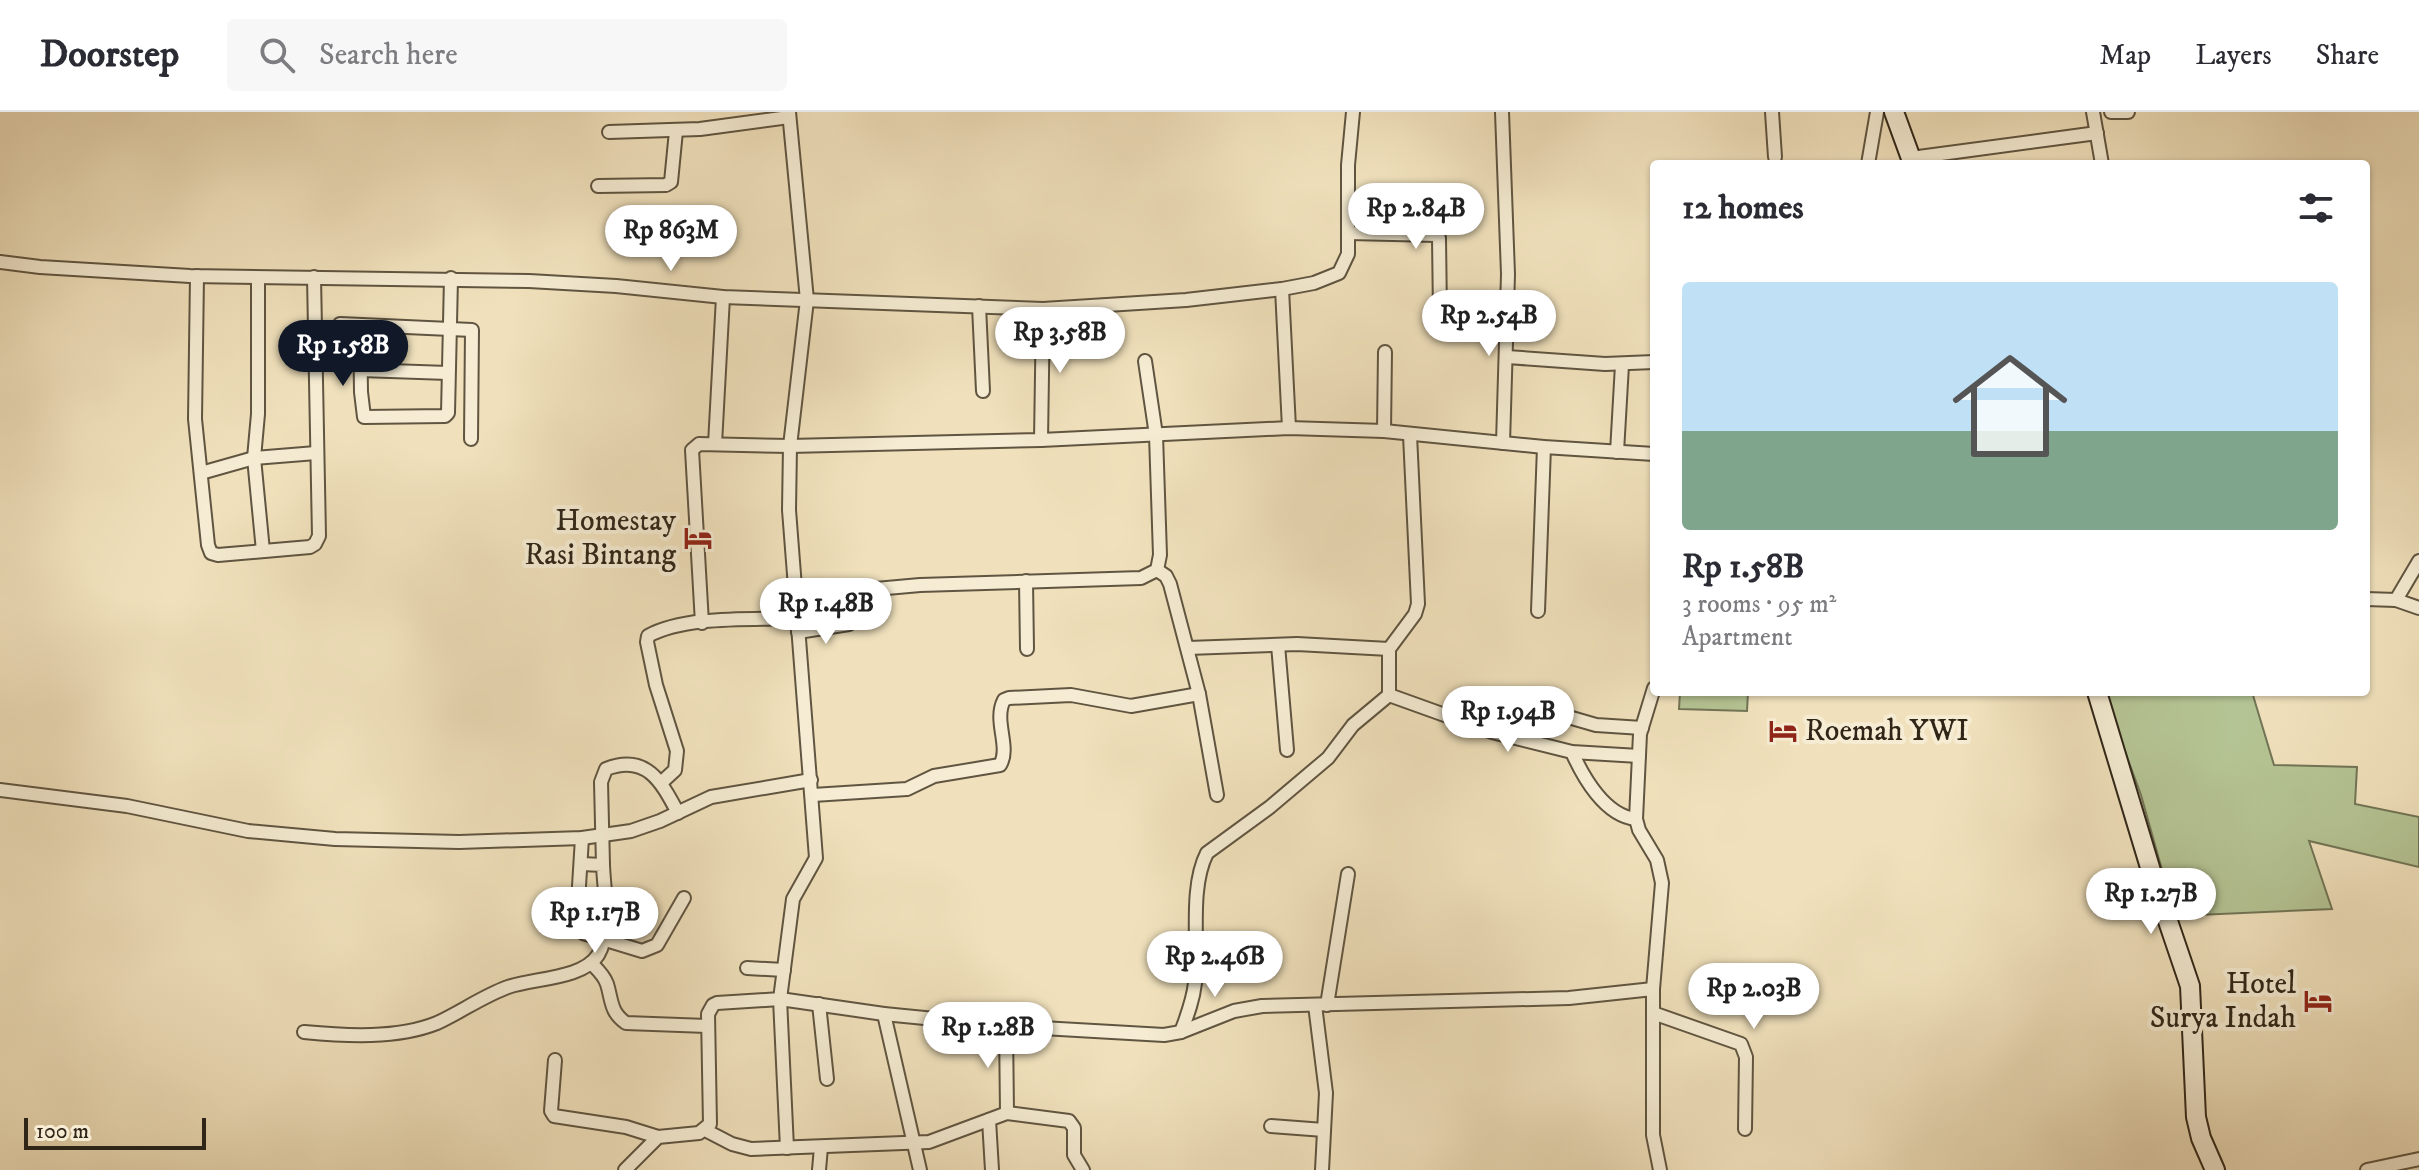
<!DOCTYPE html>
<html lang="en">
<head>
<meta charset="utf-8">
<style>
  body { margin:0; font-family:"IM FELL DW Pica",serif; background:#f7f7f7; color:#2b2b33; height:100vh; display:flex; flex-direction:column; font-size:30px; white-space:nowrap }
  * { box-sizing:border-box; margin:0 }
  p { font-size:26px; color:#7c7c81 }
  .icon { flex:none; width:44px; height:44px; fill:none; stroke:currentColor; stroke-width:2; stroke-linecap:round; stroke-linejoin:round }
  .map { position:relative; flex:1; overflow:hidden }
  .details { position:absolute; left:1650px; top:48px; width:720px; height:536px; display:flex; flex-direction:column; background:#fff; border-radius:8px; box-shadow:0 2px 6px #0004 }
  .details>* { flex:none }
  .scale { position:absolute; left:24px; bottom:20px; width:182px; box-sizing:border-box; padding-left:8px; border:4px solid #302618; border-top:0; font-size:22px; line-height:28px; white-space:nowrap; color:#302618; -webkit-text-stroke:6px #f5ecd3; paint-order:stroke }
  .price { position:absolute; translate:-50% -68px; padding:0 18px; border-radius:28px; background:#fff; color:#222; font-size:26px; line-height:52px; filter:drop-shadow(0 2px 4px #0008) }
  .price::after { content:''; position:absolute; left:50%; top:48px; width:24px; height:18px; margin-left:-12px; background:inherit; clip-path:polygon(0 0,100% 0,50% 100%) }
  .price.current { background:#111827; color:#fff }
  ul { padding:0; list-style:none }
  li { display:grid; align-content:center; gap:16px; height:424px; padding:0 32px }
  li span { display:grid; place-items:center; height:248px; border-radius:8px; color:#555 }
  li>.icon { margin-inline-start:auto }
  span .icon { width:144px; height:144px; fill:#fffc; stroke-width:1 }
  li b { font-size:34px }
  h2 { display:flex; justify-content:space-between; align-items:center; height:96px; padding:0 32px; font-size:34px }
  header { display:flex; align-items:center; gap:48px; box-sizing:border-box; height:112px; padding:0 40px; background:#fff; border-bottom:2px solid #e1e1e2 }
  header strong { font-size:38px }
  nav { display:flex; gap:44px; margin-inline-start:auto; font-size:28px }
  .search { width:560px; height:72px; background:#f7f7f7; display:flex; align-items:center; gap:20px; box-sizing:border-box; padding:0 28px; border-radius:8px; color:#7c7c81; font-size:30px }
  .map>svg:first-child { display:block }
  .green { fill:#b5c494; stroke:#727556; stroke-width:2 }
  .lines { fill:none; stroke-linecap:round; stroke-linejoin:round }
  .street-casing { stroke:#605541; stroke-width:16 }
  .secondary-casing { stroke:#302618; stroke-width:22 }
  .street { stroke:#f5ecd3; stroke-width:12 }
  .secondary { stroke:#f5ecd3; stroke-width:18 }
  .labels { text-anchor:middle; dominant-baseline:central; stroke-width:8; stroke-linejoin:round; paint-order:stroke }
  .poi-label { font-size:30px; fill:#302618; stroke:#f5ecd3; text-anchor:end }
</style>
</head>
<body>
<header>
<strong>Doorstep</strong>
<div class="search"><svg class="icon" aria-label="search" viewBox="0 0 24 24"><circle cx="10" cy="10" r="6"/><path d="M15 15l6 6"/></svg>Search here</div>
<nav><a>Map</a><a>Layers</a><a>Share</a></nav>
</header>
<div class="map">
<svg width="2419" height="1058" viewBox="0 0 2419 1058">
  <rect width="100%" height="100%" fill="#f0e1bc"/>
  <filter id="stains"><feTurbulence type="fractalNoise" baseFrequency=".0025" numOctaves="4"/><feColorMatrix values="0 0 0 0 .2 0 0 0 0 .09 0 0 0 0 .02 0 0 0 .5 -.17"/></filter>
  <radialGradient id="worn" r=".72"><stop offset=".6" stop-color="#630" stop-opacity="0"/><stop offset="1" stop-color="#630" stop-opacity=".3"/></radialGradient>
  <!-- green -->
  <g class="green">
    <polygon points="1680,580 1748,580 1747,599 1679,597"/>
    <polygon points="2103,580 2252,580 2274,653 2357,655 2355,692 2419,705 2419,755 2309,729 2332,797 2175,804 2141,683"/>
  </g>
  <g class="lines">
    <defs>
      <g id="street">
        <polyline points="1502,0 1508,162 1503,331"/>
        <polyline points="1772,0 1775,45"/>
        <polyline points="2093,0 2102,52"/>
        <polyline points="2111,0 2128,0"/>
        <polyline points="609,20 700,17 789,5"/>
        <polyline points="1911,46 2097,21"/>
        <polyline points="1868,52 1877,0"/>
        <polyline points="598,74 666,73 671,70 676,19"/>
        <polyline points="1349,121 1437,123 1439,126 1440,201"/>
        <polyline points="0,150 40,155 190,164 529,169 616,174 723,185 1043,197 1186,188 1282,177 1314,171 1339,161 1348,142 1348,53 1353,0"/>
        <polyline points="197,164 195,307 208,433 211,441 218,443 310,435 315,432 319,424 314,165"/>
        <polyline points="258,166 258,302 254,346 263,439"/>
        <polyline points="1282,177 1289,316"/>
        <polyline points="979,194 983,279"/>
        <polyline points="340,212 472,218 471,327"/>
        <polyline points="360,213 361,280 364,305 445,304 448,301 451,166"/>
        <polyline points="1507,245 1605,252 1654,250"/>
        <polyline points="361,258 448,261"/>
        <polyline points="1384,319 1385,240"/>
        <polyline points="1041,328 1043,197"/>
        <polyline points="715,332 723,185"/>
        <polyline points="1617,340 1622,253"/>
        <polyline points="201,361 254,346 316,341"/>
        <polyline points="1157,458 1166,464 1170,472 1199,582 1217,683"/>
        <polyline points="1026,469 1027,537"/>
        <polyline points="798,484 920,473 1141,466 1157,458 1160,443 1156,323 1145,249"/>
        <polyline points="2366,487 2396,488 2419,496"/>
        <polyline points="2396,488 2419,449"/>
        <polyline points="1538,499 1544,335"/>
        <polyline points="702,511 692,338 699,332 790,334 1041,328 1289,316 1384,319 1544,335 1654,342"/>
        <polyline points="798,520 849,512"/>
        <polyline points="1278,533 1287,638"/>
        <polyline points="1188,536 1297,532 1389,537"/>
        <polyline points="1654,576 1640,622 1636,707 1639,718 1657,748 1662,771 1653,877 1653,1023 1660,1058"/>
        <polyline points="1389,583 1492,620 1572,640 1639,644"/>
        <polyline points="1551,600 1596,613 1642,616"/>
        <path d="M1572 640C1583 665 1605 704 1636 707"/>
        <path d="M662 670 675 658 677 639 656 573 647 530 648 524C686 503 754 508 797 506"/>
        <polyline points="0,678 127,694 248,719 335,727 459,730 582,726 631,719 660,709 711,685 811,668"/>
        <path d="M813 683 907 677 934 664 1000 653C1011 635 993 609 1004 588L1009 586 1071 583 1131 594 1199 582"/>
        <polyline points="582,726 577,806 583,821 642,839 657,833 684,786"/>
        <path d="M603 753 601 670 606 657C647 641 662 671 678 701"/>
        <path d="M591 851C597 857 604 863 607 872 612 888 610 900 626 911L707 914"/>
        <polyline points="747,856 784,858"/>
        <polyline points="819,892 827,967"/>
        <polyline points="1315,893 1326,981 1322,1058"/>
        <polyline points="1327,893 1348,762"/>
        <polyline points="1653,901 1741,932 1746,945 1745,1017"/>
        <polyline points="884,902 920,1058"/>
        <polyline points="1006,914 1007,1001"/>
        <path d="M304 920C346 924 397 927 437 911 461 900 483 884 508 875 534 866 583 867 598 843 612 819 604 780 603 753L581 752"/>
        <path d="M1181 920C1187 904 1193 889 1195 871 1199 832 1189 776 1207 741L1270 695 1328 646 1353 613 1389 583V537L1415 502 1418 492 1410 323"/>
        <polyline points="555,948 551,999 554,1004 626,1015 658,1025"/>
        <polyline points="989,1008 992,1058"/>
        <polyline points="1271,1014 1324,1018"/>
        <polyline points="705,1018 732,1032 751,1037 929,1030 1007,1001 1069,1009 1074,1016 1074,1043 1083,1058"/>
        <polyline points="787,1036 780,887 884,902 1006,914 1164,923 1181,920 1234,899 1262,894 1569,886 1653,877"/>
        <polyline points="625,1058 658,1025 699,1021 710,1012 708,902 713,893 717,891 780,887 793,787 816,746 789,398 790,334 807,188 789,0"/>
        <polyline points="819,1058 821,1035"/>
        <polyline points="2367,1058 2419,1047"/>
      </g>
      <g id="secondary">
        <polyline points="1894,0 1913,52"/>
        <polyline points="2097,580 2152,762 2190,874 2196,1005 2201,1026 2215,1058"/>
      </g>
    </defs>
    <!-- street casing -->
    <use href="#street" class="street-casing"/>
    <!-- secondary casing -->
    <use href="#secondary" class="secondary-casing"/>
    <!-- street -->
    <use href="#street" class="street"/>
    <!-- secondary -->
    <use href="#secondary" class="secondary"/>
  </g>
  <!-- icons -->
  <defs>
    <symbol id="hotel-bare" viewBox="-9 -9 18 18"><path d="M-6-4.5h1.5V1H6V5H4.5V3h-9V5H-6ZM-4 0a1.8 1.8 0 1 1 3.6 0ZM.5 0V-2.5h3Q6-2.5 6 0Z" fill="#8f2418" stroke="#f5ecd3" stroke-width="2.5" paint-order="stroke"/></symbol>
  </defs>
  <g fill-rule="evenodd">
    <use href="#hotel-bare" x="678" y="406" width="40" height="40"/>
    <use href="#hotel-bare" x="1763" y="599" width="40" height="40"/>
    <use href="#hotel-bare" x="2298" y="869" width="40" height="40"/>
  </g>
  <g class="labels">
    <!-- poi labels -->
    <g class="poi-label">
      <text x="676" y="409">Homestay<tspan x="676" dy="34">Rasi Bintang</tspan></text>
      <text x="1805" y="619" text-anchor="start">Roemah YWI</text>
      <text x="2296" y="872">Hotel<tspan x="2296" dy="34">Surya Indah</tspan></text>
    </g>
  </g>
  <rect width="100%" height="100%" filter="url(#stains)"/>
  <rect width="100%" height="100%" fill="url(#worn)"/>
</svg>
<div class="scale">100 m</div>
<b class="price" style="left:1416px;top:139px">Rp 2.84B</b>
<b class="price" style="left:671px;top:161px">Rp 863M</b>
<b class="price" style="left:1489px;top:246px">Rp 2.54B</b>
<b class="price" style="left:1060px;top:263px">Rp 3.58B</b>
<b class="price current" style="left:343px;top:276px">Rp 1.58B</b>
<b class="price" style="left:826px;top:534px">Rp 1.48B</b>
<b class="price" style="left:1508px;top:642px">Rp 1.94B</b>
<b class="price" style="left:2151px;top:824px">Rp 1.27B</b>
<b class="price" style="left:595px;top:843px">Rp 1.17B</b>
<b class="price" style="left:1215px;top:887px">Rp 2.46B</b>
<b class="price" style="left:1754px;top:919px">Rp 2.03B</b>
<b class="price" style="left:988px;top:958px">Rp 1.28B</b>
<section class="details">
<h2>12 homes<svg class="icon" aria-label="filters" viewBox="0 0 24 24"><path d="M4 7h16M4 17h16"/><circle cx="9" cy="7" r="2"/><circle cx="15" cy="17" r="2"/></svg></h2>
<ul>
<li><span style="background:linear-gradient(#bfe0f5 60%,#7fa58c 0)"><svg class="icon" aria-label="home" viewBox="0 0 24 24"><path d="M3 11l9-7 9 7M6 9v11h12V9"/></svg></span><div><b>Rp 1.58B</b><p>3 rooms · 95 m²</p><p>Apartment</p></div></li>
</ul>
</section>
</div>
</body>
</html>
